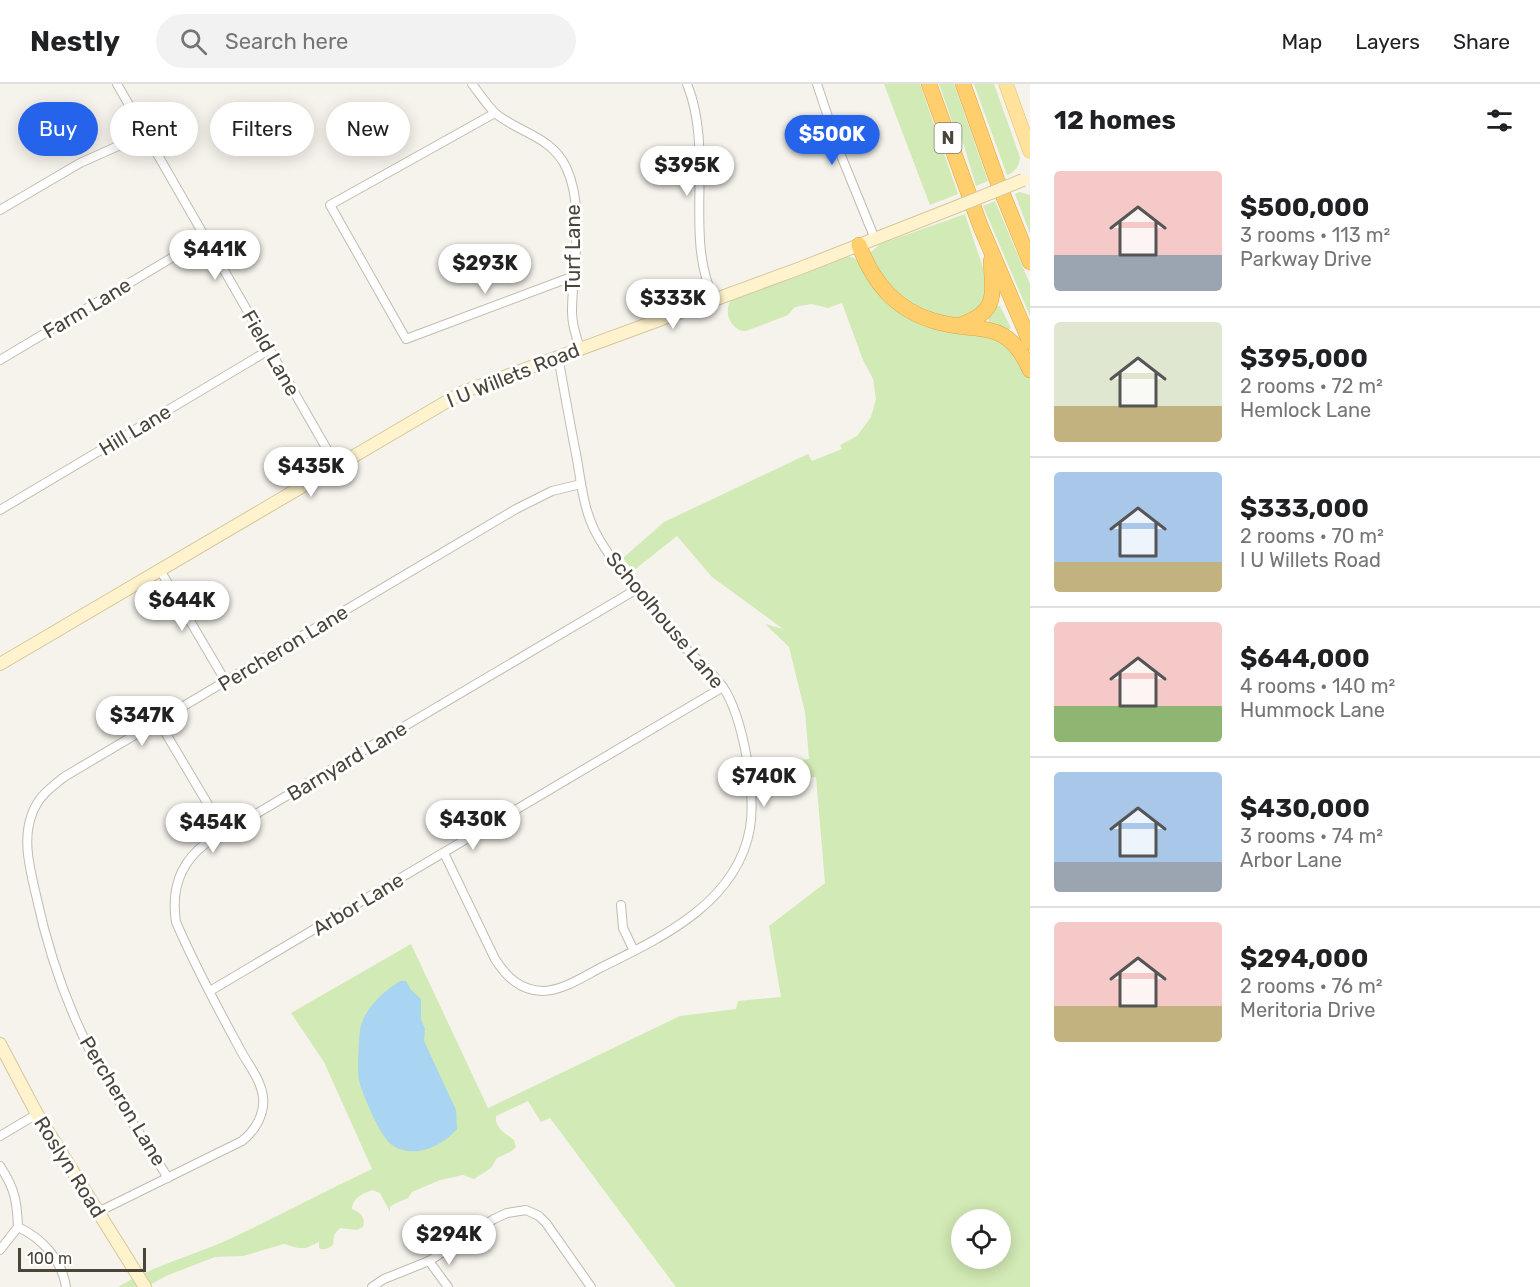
<!DOCTYPE html>
<html lang="en">
<head>
<meta charset="utf-8">
<style>
  body { margin:0; font-family:Rubik,sans-serif; background:#f2f2f2; color:#202124; height:100vh; display:flex; flex-direction:column; font-size:22px; white-space:nowrap }
  * { box-sizing:border-box; margin:0 }
  p { font-size:20px; color:#757577 }
  .icon { flex:none; width:33px; height:33px; fill:none; stroke:currentColor; stroke-width:2; stroke-linecap:round; stroke-linejoin:round }
  .map { position:relative; flex:1; overflow:hidden }
  .details { display:flex; flex-direction:column; background:#fff; width:510px }
  .details>* { flex:none }
  .top-card { position:absolute; left:18px; top:18px; width:570px; height:54px; display:flex; gap:12px }
  .tools { position:absolute; left:951px; top:1125px; display:grid; gap:12px }
  .tools a { display:grid; place-items:center; width:60px; height:60px; border-radius:50%; background:#fff; box-shadow:0 3px 15px #0003; font-size:30px }
  .scale { position:absolute; left:18px; bottom:15px; width:128px; box-sizing:border-box; padding-left:6px; border:3px solid #4b4439; border-top:0; font-size:16px; line-height:21px; white-space:nowrap; color:#4b4439; -webkit-text-stroke:4px #fff; paint-order:stroke }
  .price { position:absolute; translate:-50% -51px; padding:0 14px; border-radius:21px; background:#fff; color:#222; font-size:20px; line-height:39px; filter:drop-shadow(0 2px 3px #0008) }
  .price::after { content:''; position:absolute; left:50%; top:36px; width:18px; height:14px; margin-left:-9px; background:inherit; clip-path:polygon(0 0,100% 0,50% 100%) }
  .price.selected { background:#2563eb; color:#fff }
  ul { padding:0; list-style:none }
  li { display:flex; align-items:center; gap:18px; height:150px; padding:0 24px }
  li+li { border-top:2px solid #e0e0e0 }
  li span { display:grid; place-items:center; flex:none; width:168px; height:120px; border-radius:6px; color:#555 }
  li>.icon { margin-inline-start:auto }
  span .icon { width:72px; height:72px; fill:#fffc; stroke-width:1 }
  li b { font-size:26px }
  h2 { display:flex; justify-content:space-between; align-items:center; height:72px; padding:0 24px; font-size:26px }
  .tag { padding:0 21px; border-radius:27px; background:#fff; box-shadow:0 3px 15px #0003; font-size:21px; line-height:54px }
  .tag.selected { background:#2563eb; color:#fff }
  header { display:flex; align-items:center; gap:36px; box-sizing:border-box; height:84px; padding:0 30px; background:#fff; border-bottom:2px solid #e0e0e0 }
  header strong { font-size:28px }
  nav { display:flex; gap:33px; margin-inline-start:auto; font-size:21px }
  .search { width:420px; height:54px; background:#f2f2f2; display:flex; align-items:center; gap:15px; box-sizing:border-box; padding:0 21px; border-radius:33px; color:#757577; font-size:22px }
  main { display:flex; flex:1; min-height:0 }
  .map>svg:first-child { display:block }
  .green { fill:#d2eab5; fill-rule:evenodd }
  .water { fill:#a9d4f2 }
  .lines { fill:none; stroke-linecap:round; stroke-linejoin:round }
  .street-casing { stroke:#c2bbae; stroke-width:10 }
  .secondary-casing { stroke:#d6c79b; stroke-width:14 }
  .primary-casing { stroke:#e6c16a; stroke-width:15 }
  .highway-casing { stroke:#e0a43c; stroke-width:16 }
  .street { stroke:#fff; stroke-width:8 }
  .secondary { stroke:#fff3cd; stroke-width:12 }
  .primary { stroke:#ffe39c; stroke-width:14 }
  .highway { stroke:#ffcf6e; stroke-width:15 }
  .secondary-bridge-casing { stroke:#d6c79b; stroke-width:14; stroke-linecap:butt }
  .secondary-bridge { stroke:#fff3cd; stroke-width:12 }
  .labels { text-anchor:middle; dominant-baseline:central; stroke-width:6; stroke-linejoin:round; paint-order:stroke }
  .shield { fill:#fff; stroke:#817c74; stroke-width:1.5 }
  .shield-label { font-size:18px; font-weight:bold; fill:#4b4439 }
  .street-label { font-size:20px; fill:#4b4439; stroke:#fff }
</style>
</head>
<body>
<header>
<strong>Nestly</strong>
<div class="search"><svg class="icon" aria-label="search" viewBox="0 0 24 24"><circle cx="10" cy="10" r="6"/><path d="M15 15l6 6"/></svg>Search here</div>
<nav><a>Map</a><a>Layers</a><a>Share</a></nav>
</header>
<main>
<div class="map">
<svg width="1030" height="1203" viewBox="0 0 1030 1203">
  <rect width="100%" height="100%" fill="#f6f3ec"/>
  <!-- green -->
  <g class="green">
    <polygon points="884,0 920,0 958,110 930,121"/>
    <polygon points="939,0 954,0 988,97 976,102 958,42 954,43"/>
    <path d="M974 0H994L1020 73C1019 83 1016 87 1007 91Z"/>
    <polygon points="1020,108 1030,111 1030,150 1015,110"/>
    <polygon points="995,117 1030,200 1030,232 983,122"/>
    <polygon points="965,130 986,193 988,205 981,223 963,235 944,235 928,230 893,208 869,170 880,160"/>
    <path d="M844 173H852L859 177 881 212 992 251 1017 269 1030 294V1203H676L550 1034 541 1038 528 1017 496 1032C494 1043 506 1050 514 1056L516 1063 512 1067 497 1074 491 1084 474 1095 463 1091 440 1096 412 1108 408 1114 394 1120 390 1123V1128L380 1109 372 1106C363 1110 353 1113 352 1125 360 1128 366 1133 363 1143L357 1146 340 1144 334 1151 333 1161C328 1164 324 1167 319 1164V1158L306 1164H298L284 1160 243 1172 215 1173 166 1192 146 1203H118C156 1180 193 1172 232 1154 279 1132 325 1107 372 1085L324 978 291 929 411 860 488 1024 680 932 736 925 738 917 781 913 769 842 825 799 816 693 755 700 753 682 809 675 805 628 789 563 765 540 783 545 712 493 677 452 633 487 623 474 664 438 808 370 812 377 842 365 840 361 857 352 871 333 876 315 873 295 863 276 842 219 828 224 812 220 799 222 794 224 788 231 746 247C731 247 722 227 732 215ZM962 1136H1000V1174H962Z"/>
    <polygon points="994,222 1000,222 1011,244 1006,247 989,239 988,232"/>
  </g>
  <!-- water -->
  <path class="water" d="M400 897H406L411 906 421 915V935L425 945 424 957 456 1026 457 1045C442 1062 414 1076 392 1061 381 1054 362 1010 359 996 357 989 359 954 360 946 364 924 383 908 400 897Z"/>
  <g class="lines">
    <defs>
      <g id="street">
        <polyline points="117,0 336,381"/>
        <path d="M472 0C479 9 487 21 495 29 519 49 551 52 566 83 586 125 572 184 572 228 572 240 576 253 580 264"/>
        <path d="M687 0C715 68 683 152 714 215"/>
        <polyline points="817,0 840,69 875,155"/>
        <polyline points="495,29 330,121 406,255 574,192"/>
        <polyline points="0,126 80,79 145,50"/>
        <polyline points="0,276 205,154"/>
        <polyline points="0,426 269,266"/>
        <polyline points="160,486 226,598"/>
        <polyline points="159,638 225,749"/>
        <path d="M444 769 495 875C506 892 519 906 542 907 562 907 583 893 600 884 661 854 737 819 750 744 756 708 743 633 723 603 712 587 695 574 682 561 669 548 659 532 647 518 629 496 609 474 596 449 584 427 581 399 577 375 570 340 564 306 558 272"/>
        <polyline points="621,821 623,844 634,867"/>
        <polyline points="210,907 723,603"/>
        <polyline points="0,1052 37,1030"/>
        <path d="M0 1082C15 1105 17 1117 18 1143L0 1166"/>
        <path d="M168 1094C146 1058 121 1023 100 986 70 931 49 872 36 811 30 785 22 756 32 730 38 713 50 704 64 693L516 425 552 407 581 400"/>
        <path d="M98 1128 242 1057C255 1047 265 1030 263 1013 261 996 249 982 241 967 218 925 195 882 176 838 171 806 179 780 205 760L637 505"/>
        <path d="M18 1143C42 1154 62 1176 66 1203"/>
        <polyline points="429,1177 448,1203"/>
        <polyline points="372,1203 384,1195 429,1177 494,1135 507,1129 526,1126 539,1132 546,1139 591,1203"/>
      </g>
      <g id="secondary">
        <polyline points="0,580 463,308 798,185 956,123"/>
        <polyline points="0,960 37,1030 145,1203"/>
      </g>
      <polyline id="primary" points="1006,0 1030,67"/>
      <g id="highway">
        <polyline points="929,0 980,141 1030,258"/>
        <polyline points="963,0 997,96 1030,178"/>
        <path d="M859 161C873 198 894 225 934 237 980 251 1006 232 1030 286"/>
        <path d="M960 241C998 228 993 212 991 177"/>
      </g>
    </defs>
    <!-- street casing -->
    <use href="#street" class="street-casing"/>
    <!-- secondary casing -->
    <use href="#secondary" class="secondary-casing"/>
    <!-- primary casing -->
    <use href="#primary" class="primary-casing"/>
    <!-- highway casing -->
    <use href="#highway" class="highway-casing"/>
    <!-- street -->
    <use href="#street" class="street"/>
    <!-- secondary -->
    <use href="#secondary" class="secondary"/>
    <!-- primary -->
    <use href="#primary" class="primary"/>
    <!-- highway -->
    <use href="#highway" class="highway"/>
    <defs>
      <polyline id="secondary-bridge" points="956,123 1023,96"/>
    </defs>
    <!-- secondary-bridge casing -->
    <use href="#secondary-bridge" class="secondary-bridge-casing"/>
    <!-- secondary-bridge -->
    <use href="#secondary-bridge" class="secondary-bridge"/>
  </g>
  <g class="labels">
    <!-- shield labels -->
    <rect class="shield" x="934.5" y="39" width="27" height="30" rx="4.5"/>
    <g class="shield-label">
      <text x="948" y="54">N</text>
    </g>
    <!-- street labels -->
    <g class="street-label">
      <text transform="translate(573 164) rotate(-90)">Turf Lane</text>
      <text transform="translate(87 224) rotate(-31)">Farm Lane</text>
      <text transform="translate(271 269) rotate(60)">Field Lane</text>
      <text transform="translate(513 291) rotate(-22)">I U Willets Road</text>
      <text transform="translate(135 346) rotate(-31)">Hill Lane</text>
      <text transform="translate(665 536) rotate(50)">Schoolhouse Lane</text>
      <text transform="translate(283 564) rotate(-31)">Percheron Lane</text>
      <text transform="translate(347 677) rotate(-31)">Barnyard Lane</text>
      <text transform="translate(358 820) rotate(-31)">Arbor Lane</text>
      <text transform="translate(123 1017) rotate(59)">Percheron Lane</text>
      <text transform="translate(70 1083) rotate(58)">Roslyn Road</text>
    </g>
  </g>
</svg>
<div class="tools">
<a><svg class="icon" aria-label="locate" viewBox="0 0 24 24"><circle cx="12" cy="12" r="6"/><path d="M12 2v4M12 18v4M2 12h4M18 12h4"/></svg></a>
</div>
<div class="scale">100 m</div>
<b class="price selected" style="left:832px;top:82px">$500K</b>
<b class="price" style="left:687px;top:113px">$395K</b>
<b class="price" style="left:215px;top:197px">$441K</b>
<b class="price" style="left:485px;top:211px">$293K</b>
<b class="price" style="left:673px;top:246px">$333K</b>
<b class="price" style="left:311px;top:414px">$435K</b>
<b class="price" style="left:182px;top:548px">$644K</b>
<b class="price" style="left:142px;top:663px">$347K</b>
<b class="price" style="left:764px;top:724px">$740K</b>
<b class="price" style="left:473px;top:767px">$430K</b>
<b class="price" style="left:213px;top:770px">$454K</b>
<b class="price" style="left:449px;top:1182px">$294K</b>
<div class="top-card">
<a class="tag selected">Buy</a>
<a class="tag">Rent</a>
<a class="tag">Filters</a>
<a class="tag">New</a>
</div>
</div>
<section class="details">
<h2>12 homes<svg class="icon" aria-label="filters" viewBox="0 0 24 24"><path d="M4 7h16M4 17h16"/><circle cx="9" cy="7" r="2"/><circle cx="15" cy="17" r="2"/></svg></h2>
<ul>
<li><span style="background:linear-gradient(#f6c9c9 70%,#9aa5b1 0)"><svg class="icon" aria-label="home" viewBox="0 0 24 24"><path d="M3 11l9-7 9 7M6 9v11h12V9"/></svg></span><div><b>$500,000</b><p>3 rooms · 113 m²</p><p>Parkway Drive</p></div></li>
<li><span style="background:linear-gradient(#dfe7d0 70%,#c2b280 0)"><svg class="icon" aria-label="home" viewBox="0 0 24 24"><path d="M3 11l9-7 9 7M6 9v11h12V9"/></svg></span><div><b>$395,000</b><p>2 rooms · 72 m²</p><p>Hemlock Lane</p></div></li>
<li><span style="background:linear-gradient(#a9c7e8 75%,#c2b280 0)"><svg class="icon" aria-label="home" viewBox="0 0 24 24"><path d="M3 11l9-7 9 7M6 9v11h12V9"/></svg></span><div><b>$333,000</b><p>2 rooms · 70 m²</p><p>I U Willets Road</p></div></li>
<li><span style="background:linear-gradient(#f6c9c9 70%,#8fb573 0)"><svg class="icon" aria-label="home" viewBox="0 0 24 24"><path d="M3 11l9-7 9 7M6 9v11h12V9"/></svg></span><div><b>$644,000</b><p>4 rooms · 140 m²</p><p>Hummock Lane</p></div></li>
<li><span style="background:linear-gradient(#a9c7e8 75%,#9aa5b1 0)"><svg class="icon" aria-label="home" viewBox="0 0 24 24"><path d="M3 11l9-7 9 7M6 9v11h12V9"/></svg></span><div><b>$430,000</b><p>3 rooms · 74 m²</p><p>Arbor Lane</p></div></li>
<li><span style="background:linear-gradient(#f6c9c9 70%,#c2b280 0)"><svg class="icon" aria-label="home" viewBox="0 0 24 24"><path d="M3 11l9-7 9 7M6 9v11h12V9"/></svg></span><div><b>$294,000</b><p>2 rooms · 76 m²</p><p>Meritoria Drive</p></div></li>
</ul>
</section>
</main>
</body>
</html>
